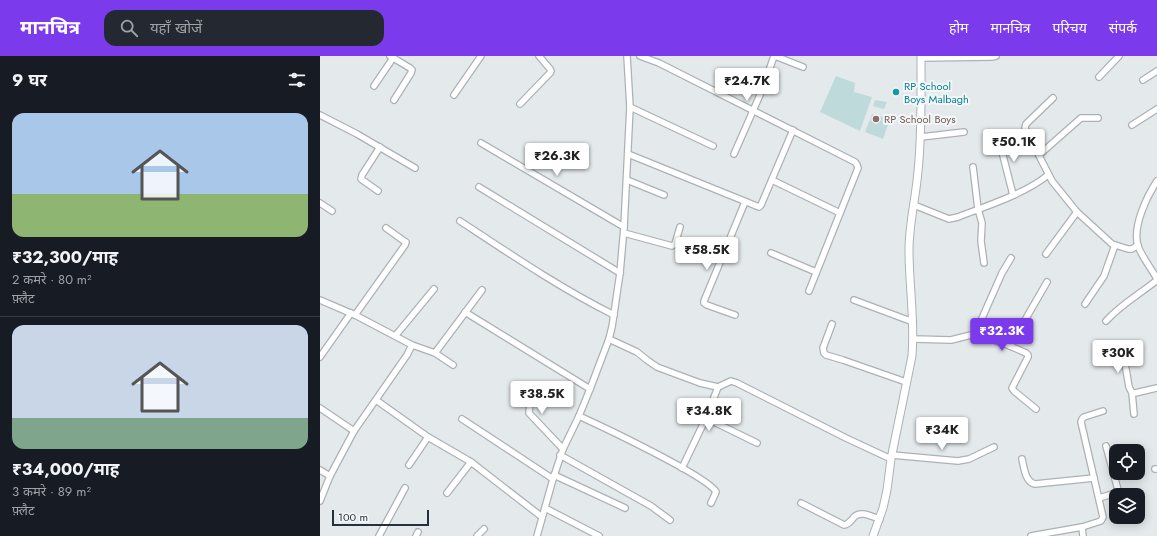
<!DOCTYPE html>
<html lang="hi">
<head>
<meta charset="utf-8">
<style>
  body { margin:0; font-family:Jost,"Noto Sans Devanagari",sans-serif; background:#242831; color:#f1f3f6; height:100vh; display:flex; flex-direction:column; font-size:15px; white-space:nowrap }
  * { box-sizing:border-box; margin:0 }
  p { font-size:13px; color:#9ea1a6 }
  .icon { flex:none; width:22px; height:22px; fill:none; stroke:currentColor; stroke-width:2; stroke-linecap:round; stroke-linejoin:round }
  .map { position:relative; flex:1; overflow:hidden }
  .details { display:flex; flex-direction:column; background:#171b24; width:320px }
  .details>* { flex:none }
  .fabs { position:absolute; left:789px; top:388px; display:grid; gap:8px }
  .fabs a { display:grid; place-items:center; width:36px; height:36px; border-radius:8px; background:#171b24; box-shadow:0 2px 10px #0003; font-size:20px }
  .scale { position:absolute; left:12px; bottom:10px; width:97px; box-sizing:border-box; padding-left:4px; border:2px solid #25303c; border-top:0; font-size:11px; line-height:14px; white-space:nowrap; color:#25303c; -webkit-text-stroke:3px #f4f7f9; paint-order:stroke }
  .price { position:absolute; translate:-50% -34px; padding:0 9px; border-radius:4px; background:#fff; color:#222; font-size:13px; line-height:26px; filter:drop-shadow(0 1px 2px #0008) }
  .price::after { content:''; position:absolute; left:50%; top:24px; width:12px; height:9px; margin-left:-6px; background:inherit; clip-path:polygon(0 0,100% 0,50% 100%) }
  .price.selected { background:#7c3aed; color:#fff }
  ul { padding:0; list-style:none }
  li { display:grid; align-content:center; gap:8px; height:212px; padding:0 12px }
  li+li { border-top:1px solid #363941 }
  li span { display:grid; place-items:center; height:124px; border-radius:12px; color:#555 }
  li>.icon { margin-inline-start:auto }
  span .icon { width:72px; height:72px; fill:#fffc; stroke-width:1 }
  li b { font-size:17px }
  h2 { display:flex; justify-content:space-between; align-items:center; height:48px; padding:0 12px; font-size:17px }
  header { display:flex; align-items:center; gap:24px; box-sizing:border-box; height:56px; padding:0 20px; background:#7c3aed; color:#fff }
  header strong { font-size:19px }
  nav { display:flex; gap:22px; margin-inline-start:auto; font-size:14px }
  .search { width:280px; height:36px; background:#242831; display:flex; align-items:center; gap:10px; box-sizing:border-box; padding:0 14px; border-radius:12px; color:#9ea1a6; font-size:15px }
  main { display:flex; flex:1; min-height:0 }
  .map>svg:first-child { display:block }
  .green { fill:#bfdadb }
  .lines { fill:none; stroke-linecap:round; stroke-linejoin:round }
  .minor-casing { stroke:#abb2b7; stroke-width:8 }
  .tertiary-casing { stroke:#abb2b7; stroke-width:9 }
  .minor { stroke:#fff; stroke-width:5.5 }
  .tertiary { stroke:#fff; stroke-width:7 }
  .culture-dot { fill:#0f9aa8; stroke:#f4f7f9; stroke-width:1.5 }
  .education-dot { fill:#8d6e63; stroke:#f4f7f9; stroke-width:1.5 }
  .labels { text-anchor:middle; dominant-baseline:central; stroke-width:4; stroke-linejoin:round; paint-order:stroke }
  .culture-label { font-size:11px; fill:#0d838f; stroke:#f4f7f9; text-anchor:start }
  .education-label { font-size:11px; fill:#785e54; stroke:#f4f7f9; text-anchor:start }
</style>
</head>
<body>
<header>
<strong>मानचित्र</strong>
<div class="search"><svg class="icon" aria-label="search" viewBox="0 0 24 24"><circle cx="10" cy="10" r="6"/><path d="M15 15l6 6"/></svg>यहाँ खोजें</div>
<nav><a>होम</a><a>मानचित्र</a><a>परिचय</a><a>संपर्क</a></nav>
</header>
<main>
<section class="details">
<h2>9 घर<svg class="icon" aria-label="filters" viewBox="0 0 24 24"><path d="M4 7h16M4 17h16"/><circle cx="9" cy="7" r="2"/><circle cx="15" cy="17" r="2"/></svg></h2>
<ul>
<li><span style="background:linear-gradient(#a9c7e8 65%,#8fb573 0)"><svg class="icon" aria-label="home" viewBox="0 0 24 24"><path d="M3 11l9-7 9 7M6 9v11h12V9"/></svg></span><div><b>₹32,300/माह</b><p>2 कमरे · 80 m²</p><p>फ़्लैट</p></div></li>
<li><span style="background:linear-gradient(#c9d6e8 75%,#7fa58c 0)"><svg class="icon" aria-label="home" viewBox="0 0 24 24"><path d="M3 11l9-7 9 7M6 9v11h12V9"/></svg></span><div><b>₹34,000/माह</b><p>3 कमरे · 89 m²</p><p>फ़्लैट</p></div></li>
</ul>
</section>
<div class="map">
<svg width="837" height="480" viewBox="0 0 837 480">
  <rect width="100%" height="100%" fill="#e4e9ec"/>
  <!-- green -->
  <g class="green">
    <polygon points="516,20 535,27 534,36 552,41 540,75 500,56"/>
    <polygon points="555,44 567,46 564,53 553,50"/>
    <polygon points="552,58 570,63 563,83 545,76"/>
  </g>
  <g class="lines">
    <defs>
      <g id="minor">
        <polyline points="70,0 90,12 92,14 91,17 74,44"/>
        <polyline points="320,0 339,7 535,106 537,109 538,112 489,235"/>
        <polyline points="455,0 483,11"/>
        <polyline points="601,2 672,1 676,0"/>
        <polyline points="779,21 799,0"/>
        <polyline points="823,24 837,15"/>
        <polyline points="54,30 73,2"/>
        <polyline points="134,39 161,0"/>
        <polyline points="733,42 706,68 705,72 732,125 757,156 792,188 808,193 812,193 818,189"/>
        <polyline points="200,48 230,17 231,15 230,13 219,0"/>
        <polyline points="310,51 393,90"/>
        <polyline points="0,59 37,78 95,112"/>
        <polyline points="812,69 837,53"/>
        <polyline points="678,80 693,139"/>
        <polyline points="601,81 644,76"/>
        <polyline points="161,87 304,171"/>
        <polyline points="308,98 439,151 441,149 473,74"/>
        <polyline points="414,98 443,32 454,0"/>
        <polyline points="719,99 761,62 778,62"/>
        <polyline points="653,111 658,153 662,167 661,185 664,207"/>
        <polyline points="307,124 344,139"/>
        <polyline points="452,124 520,157"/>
        <path d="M837 125C827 140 812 171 818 190 822 201 831 212 837 223"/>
        <polyline points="159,131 300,217"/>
        <polyline points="58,135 41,123 42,119 60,91"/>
        <polyline points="0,147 12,155"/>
        <path d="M594 149 629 163 638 161C666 150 705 138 728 119"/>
        <path d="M140 165C190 198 240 232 294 259"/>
        <polyline points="304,177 352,190 355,188 360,171"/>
        <polyline points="451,197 496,216"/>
        <polyline points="726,198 757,156"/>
        <polyline points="0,244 35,259 92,289 115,297 162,234"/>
        <polyline points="534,244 593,266"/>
        <polyline points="765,248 784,220 795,189"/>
        <polyline points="145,256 270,333"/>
        <polyline points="35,259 85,189 86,186 84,185 66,172"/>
        <polyline points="415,259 387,249 384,247 384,245 425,146"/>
        <path d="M786 265C801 248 820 238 837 224"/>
        <polyline points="512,268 503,292 504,297 506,299 523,304 586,326"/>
        <polyline points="655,278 682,217 691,202"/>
        <polyline points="76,279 114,233"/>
        <polyline points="289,283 317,296 327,304 337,311 380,327 398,331 411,325 417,327 526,382 571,403"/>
        <polyline points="594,283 631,284 655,278 663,280 690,290 706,297 708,299 708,301 692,332 694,335 716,353"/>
        <polyline points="690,290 727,226"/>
        <polyline points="802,291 807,319 809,331 812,337 814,358"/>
        <polyline points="115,297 133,309"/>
        <polyline points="0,301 31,257"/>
        <polyline points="812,337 815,337 837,332"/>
        <polyline points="196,339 210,347 209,357 243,393"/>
        <polyline points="56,344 108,381 151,406 222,461"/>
        <polyline points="0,352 34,375"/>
        <path d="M259 360C281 370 389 421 396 436L391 447"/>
        <polyline points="386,362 437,387"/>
        <polyline points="142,363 233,423"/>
        <polyline points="240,399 331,450 350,464"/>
        <polyline points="572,399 638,405 649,403 674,391"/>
        <path d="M702 403C704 411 705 426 715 428L774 422"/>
        <polyline points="89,409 108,381"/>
        <polyline points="362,412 386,362 398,331"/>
        <polyline points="835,413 837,413"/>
        <polyline points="0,414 10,420"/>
        <polyline points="234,419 305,452"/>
        <polyline points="127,437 151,406"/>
        <polyline points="779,442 796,437 798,434 786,390"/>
        <polyline points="0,445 10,420 34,375 87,299 92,289"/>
        <path d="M481 447 524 469C529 468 531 465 534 461 541 454 552 461 560 463"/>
        <polyline points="225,452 279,480"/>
        <polyline points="762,471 763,480"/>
        <polyline points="59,480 85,432"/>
        <polyline points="96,480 98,476"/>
        <polyline points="157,480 164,473"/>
        <polyline points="217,480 233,423 243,393 259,360 270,333 289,283 292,271 300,217 304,171 310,51 307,0"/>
        <polyline points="711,480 762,471 781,465 783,461 761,366 762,363 764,361 783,355"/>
      </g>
      <path id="tertiary" d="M553 480 563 452 567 434 571 403 592 300C595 265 589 229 589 194 589 167 596 141 598 115 602 77 601 39 601 0"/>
    </defs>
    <!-- minor casing -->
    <use href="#minor" class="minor-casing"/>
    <!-- tertiary casing -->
    <use href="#tertiary" class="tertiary-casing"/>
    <!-- minor -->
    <use href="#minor" class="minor"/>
    <!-- tertiary -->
    <use href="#tertiary" class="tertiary"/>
  </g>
  <!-- markers -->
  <circle class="culture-dot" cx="576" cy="36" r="4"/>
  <circle class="education-dot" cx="556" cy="63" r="4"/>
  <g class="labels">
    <!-- culture labels -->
    <g class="culture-label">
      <text x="584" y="30">RP School<tspan x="584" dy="13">Boys Malbagh</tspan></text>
    </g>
    <!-- education labels -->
    <g class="education-label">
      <text x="564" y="63">RP School Boys</text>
    </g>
  </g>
</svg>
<div class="fabs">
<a><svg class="icon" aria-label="locate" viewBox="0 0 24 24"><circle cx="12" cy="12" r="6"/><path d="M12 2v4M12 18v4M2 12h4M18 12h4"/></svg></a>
<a><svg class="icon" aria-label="layers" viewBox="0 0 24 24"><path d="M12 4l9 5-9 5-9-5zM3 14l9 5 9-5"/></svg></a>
</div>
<div class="scale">100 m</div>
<b class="price" style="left:427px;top:46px">₹24.7K</b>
<b class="price" style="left:694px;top:107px">₹50.1K</b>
<b class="price" style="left:237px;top:121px">₹26.3K</b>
<b class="price" style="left:387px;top:215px">₹58.5K</b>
<b class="price selected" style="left:682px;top:296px">₹32.3K</b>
<b class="price" style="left:798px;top:318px">₹30K</b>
<b class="price" style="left:222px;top:359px">₹38.5K</b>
<b class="price" style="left:389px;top:376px">₹34.8K</b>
<b class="price" style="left:622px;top:395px">₹34K</b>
</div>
</main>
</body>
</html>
